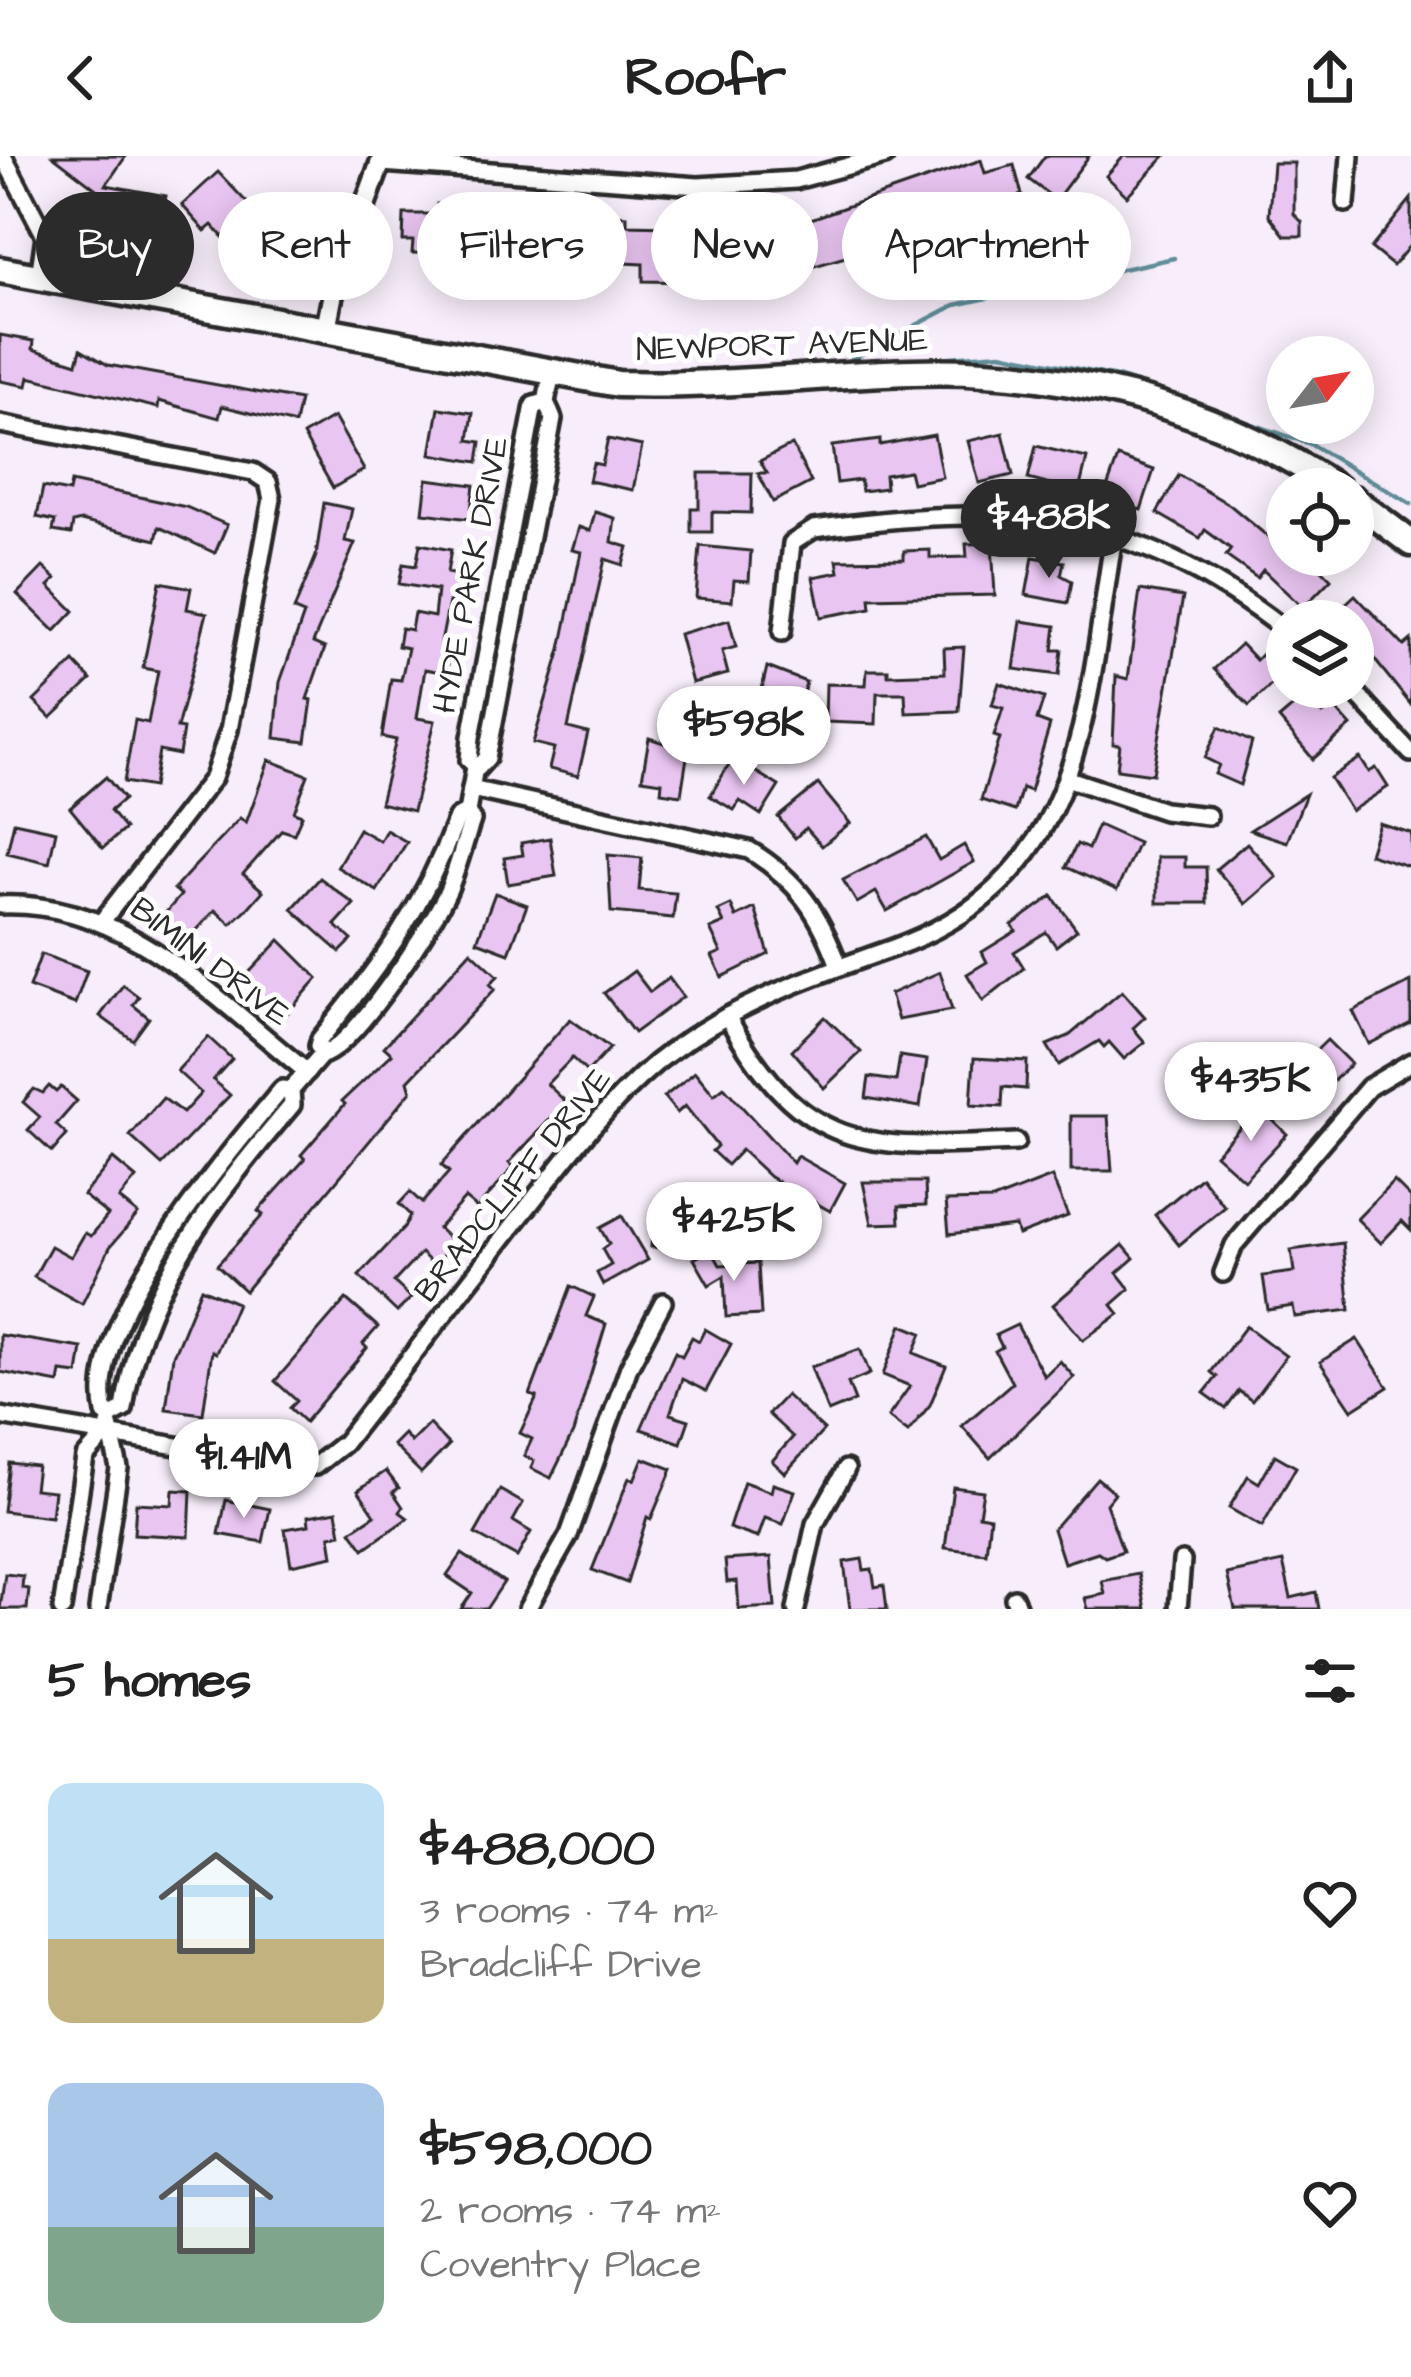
<!DOCTYPE html>
<html lang="en">
<head>
<meta charset="utf-8">
<style>
  body { margin:0; font-family:"Architects Daughter",sans-serif; background:#f2f2f2; color:#222; height:100vh; display:flex; flex-direction:column; font-size:45px; white-space:nowrap }
  * { box-sizing:border-box; margin:0 }
  p { font-size:39px; color:#767676 }
  .icon { flex:none; width:66px; height:66px; fill:none; stroke:currentColor; stroke-width:2; stroke-linecap:round; stroke-linejoin:round }
  .map { position:relative; height:1453px; overflow:hidden }
  .panel { display:flex; flex-direction:column; background:#fff; flex:1 }
  .panel>* { flex:none }
  .top-card { position:absolute; left:36px; top:36px; width:1341px; height:108px; display:flex; gap:24px }
  .needle { width:78px; rotate:59deg }
  .fabs { position:absolute; left:1266px; top:180px; display:grid; gap:24px }
  .fabs a { display:grid; place-items:center; width:108px; height:108px; border-radius:50%; background:#fff; box-shadow:0 6px 30px #0003; font-size:60px }
  .price { position:absolute; translate:-50% -102px; padding:0 27px; border-radius:42px; background:#fff; color:#222; font-size:39px; line-height:78px; filter:drop-shadow(0 3px 6px #0008) }
  .price::after { content:''; position:absolute; left:50%; top:72px; width:36px; height:27px; margin-left:-18px; background:inherit; clip-path:polygon(0 0,100% 0,50% 100%) }
  .price.current { background:#2b2b2b; color:#fff }
  ul { padding:0; list-style:none }
  li { display:flex; align-items:center; gap:36px; height:300px; padding:0 48px }
  li span { display:grid; place-items:center; flex:none; width:336px; height:240px; border-radius:24px; color:#555 }
  li>.icon { margin-inline-start:auto }
  span .icon { width:144px; height:144px; fill:#fffc; stroke-width:1 }
  li b { font-size:51px }
  h2 { display:flex; justify-content:space-between; align-items:center; height:144px; padding:0 48px; font-size:51px }
  .pill { padding:0 42px; border-radius:54px; background:#fff; box-shadow:0 6px 30px #0003; font-size:42px; line-height:108px }
  .pill.current { background:#2b2b2b; color:#fff }
  header { display:flex; justify-content:space-between; align-items:center; height:156px; padding:0 48px; background:#fff; font-size:54px; font-weight:800 }
  .map>svg:first-child { display:block }
  .lines { fill:none; stroke-linecap:round; stroke-linejoin:round }
  .stream { stroke:#608e99; stroke-width:4.5 }
  .building { fill:#e9c5f1; stroke:#2b2b2b; stroke-width:3 }
  .minor-casing { stroke:#2b2b2b; stroke-width:24 }
  .tertiary-casing { stroke:#2b2b2b; stroke-width:27 }
  .primary-casing { stroke:#2b2b2b; stroke-width:33 }
  .minor { stroke:#fff; stroke-width:15 }
  .tertiary { stroke:#fff; stroke-width:18 }
  .primary { stroke:#fff; stroke-width:24 }
  .labels { text-anchor:middle; dominant-baseline:central; stroke-width:10; stroke-linejoin:round; paint-order:stroke }
  .street-label { font-size:33px; fill:#2b2b2b; stroke:#fff }
</style>
</head>
<body>
<header><svg class="icon" aria-label="back" viewBox="0 0 24 24"><path d="M15 5l-7 7 7 7"/></svg>Roofr<svg class="icon" aria-label="share" viewBox="0 0 24 24"><path d="M12 15V3M7 8l5-5 5 5M5 13v7h14v-7"/></svg></header>
<div class="map">
<svg width="1411" height="1453" viewBox="0 0 1411 1453">
  <rect width="100%" height="100%" fill="#f8eefb"/>
  <filter id="ink" filterUnits="userSpaceOnUse"><feTurbulence type="fractalNoise" baseFrequency=".00833" numOctaves="2"/><feDisplacementMap in="SourceGraphic" scale="24" xChannelSelector="R" yChannelSelector="G"/><feConvolveMatrix kernelMatrix="1 2 1 2 8 2 1 2 1" color-interpolation-filters="sRGB"/></filter>
  <g filter="url(#ink)">
    <g class="lines">
      <!-- stream -->
      <g class="stream">
        <polyline points="901,205 1001,197 1121,222 1310,288 1411,348"/>
        <polyline points="840,209 955,149 1174,102"/>
      </g>
    </g>
    <!-- building -->
    <g class="building">
      <polygon points="53,0 126,0 106,29 166,40 160,70 109,60 112,45"/>
      <polygon points="1045,0 1089,0 1056,44 1028,23"/>
      <polygon points="1124,0 1165,0 1127,40 1106,20"/>
      <polygon points="981,4 985,17 1014,9 1022,39 947,58 873,83 876,92 815,110 802,66"/>
      <polygon points="1273,7 1294,7 1294,58 1302,66 1302,80 1285,80 1269,59"/>
      <polygon points="218,16 253,53 223,81 212,69 205,75 182,49"/>
      <polygon points="1411,43 1411,88 1393,110 1371,92"/>
      <polygon points="437,48 627,60 627,69 670,70 670,85 723,86 721,67 754,63 756,77 786,73 789,102 708,111 708,116 692,115 691,126 643,125 643,108 604,106 604,95 549,92 549,103 467,93 467,98 412,97 413,85 403,85 404,58 437,58"/>
      <polygon points="0,179 34,185 33,193 77,207 81,193 108,209 300,244 295,268 222,250 219,262 159,245 158,252 29,221 27,230 0,225"/>
      <polygon points="439,252 473,257 469,284 481,286 478,306 431,298"/>
      <polygon points="334,261 364,314 333,332 303,279"/>
      <polygon points="1003,277 1013,319 979,327 968,285"/>
      <polygon points="934,279 942,321 912,327 909,315 885,319 886,332 862,335 860,324 837,327 832,290 880,284 880,289"/>
      <polygon points="608,283 642,290 633,334 589,325 593,307 602,309"/>
      <polygon points="792,289 811,326 773,346 758,317 767,317 760,305"/>
      <polygon points="1036,290 1087,302 1077,343 1049,337 1051,329 1028,323"/>
      <polygon points="1118,301 1154,314 1141,354 1118,348 1122,338 1107,332"/>
      <polygon points="699,317 752,317 751,357 712,356 712,376 691,376 691,352 699,352"/>
      <polygon points="1179,319 1230,349 1297,405 1307,399 1331,423 1303,452 1263,414 1257,422 1226,400 1231,393 1205,374 1200,382 1157,357"/>
      <polygon points="427,323 474,329 470,363 423,357"/>
      <polygon points="71,326 186,351 227,369 215,397 159,371 156,384 81,365 73,367 71,378 53,375 55,365 37,361 43,331 69,336"/>
      <polygon points="324,347 352,353 345,385 355,387 313,487 325,492 307,543 312,544 306,586 275,582 280,526 304,458 294,454 316,400"/>
      <polygon points="595,356 615,362 612,386 628,391 623,409 605,403 568,572 588,577 578,620 549,613 554,592 533,587 561,493 581,396 572,394 579,371 590,375"/>
      <polygon points="992,387 995,439 870,442 871,452 821,461 813,421 839,416 837,404 904,403 904,395 930,394 930,402 967,401 966,388"/>
      <polygon points="420,388 451,394 447,417 463,420 459,447 449,446 441,487 452,489 446,517 425,513 417,562 435,565 413,655 380,647 396,584 382,581 391,523 401,524 408,492 398,490 401,472 411,474 414,457 434,461 437,434 399,428 403,408 416,410"/>
      <polygon points="700,390 751,395 749,425 734,424 732,445 696,442"/>
      <polygon points="1033,401 1064,406 1061,419 1072,425 1068,447 1026,439"/>
      <polygon points="43,411 56,423 49,430 74,455 55,475 17,438"/>
      <polygon points="160,426 191,432 187,453 207,457 177,572 183,573 179,599 159,595 153,631 124,626 135,564 148,567 158,515 143,512"/>
      <polygon points="1140,434 1183,441 1153,618 1117,613 1120,589 1113,588 1116,520 1128,523"/>
      <polygon points="1355,439 1404,490 1411,484 1411,549 1366,493 1362,498 1353,488 1353,465 1327,465"/>
      <polygon points="729,464 736,491 722,495 728,518 692,527 679,478"/>
      <polygon points="1021,465 1056,470 1053,494 1062,494 1059,519 1014,513"/>
      <polygon points="1241,488 1256,504 1263,497 1283,518 1249,550 1214,513"/>
      <polygon points="964,491 959,555 906,557 905,537 877,537 876,568 825,566 826,528 866,529 867,514 888,514 888,519 945,517 944,492"/>
      <polygon points="74,506 91,524 51,562 34,545"/>
      <polygon points="767,511 806,526 797,563 757,554"/>
      <polygon points="999,527 1044,542 1037,564 1050,569 1030,635 1022,632 1015,655 981,644 1000,582 994,580 1003,552 992,549"/>
      <polygon points="1307,539 1323,558 1333,550 1351,570 1313,603 1279,563"/>
      <polygon points="1219,571 1252,586 1240,629 1215,618 1219,609 1205,602"/>
      <polygon points="649,582 688,595 681,639 661,636 662,626 642,623"/>
      <polygon points="733,602 779,630 761,659 740,645 734,654 710,640"/>
      <polygon points="1360,602 1369,616 1376,612 1388,631 1351,655 1330,622"/>
      <polygon points="269,604 308,619 294,656 302,659 294,678 282,674 243,718 263,735 249,751 231,768 215,754 187,785 161,762 181,739 174,733 194,711 240,662 246,667"/>
      <polygon points="106,621 124,643 110,655 125,673 103,692 70,652"/>
      <polygon points="818,628 850,667 822,690 806,672 795,682 778,661"/>
      <polygon points="1306,638 1287,686 1250,674"/>
      <polygon points="14,666 56,675 49,707 7,697"/>
      <polygon points="1379,667 1411,677 1411,711 1369,698"/>
      <polygon points="1098,669 1138,687 1117,734 1066,711 1077,688 1088,693"/>
      <polygon points="359,673 380,685 386,674 407,686 377,735 337,711"/>
      <polygon points="926,681 939,704 964,689 974,706 887,755 876,736 857,747 843,724"/>
      <polygon points="550,682 556,720 508,728 504,702 523,699 521,687"/>
      <polygon points="1247,687 1277,721 1246,748 1216,713"/>
      <polygon points="608,699 642,702 639,734 676,737 673,762 611,756"/>
      <polygon points="1157,701 1185,701 1185,711 1206,711 1207,747 1157,747"/>
      <polygon points="320,722 354,748 335,769 352,784 340,796 292,753"/>
      <polygon points="495,737 527,749 509,797 477,785"/>
      <polygon points="1052,740 1077,774 1056,790 1046,776 1014,796 1024,812 983,845 967,818 987,806 982,796 1016,775 1012,769"/>
      <polygon points="731,749 736,761 755,752 769,798 722,821 712,800 721,796 710,773 724,767 718,755"/>
      <polygon points="280,784 318,822 283,862 243,823"/>
      <polygon points="471,795 498,820 490,828 495,833 408,925 411,935 245,1135 217,1109 263,1059 258,1055 305,1003 301,999 345,948 342,945 392,898 384,891"/>
      <polygon points="41,798 87,815 75,848 29,831"/>
      <polygon points="634,815 650,836 669,822 683,841 634,877 604,837"/>
      <polygon points="940,816 952,854 898,864 890,838"/>
      <polygon points="1411,826 1411,867 1369,888 1353,855"/>
      <polygon points="123,829 139,841 133,849 149,862 133,884 100,860"/>
      <polygon points="1122,835 1145,861 1133,872 1145,886 1124,903 1109,886 1104,891 1099,885 1059,909 1047,889 1069,880"/>
      <polygon points="825,861 861,896 824,932 792,894"/>
      <polygon points="570,863 610,892 587,916 572,902 547,928 566,946 509,1007 514,1011 477,1052 465,1042 438,1072 454,1087 434,1109 421,1097 394,1126 411,1142 397,1156 359,1120 404,1072 410,1059 399,1048 410,1036 422,1047 449,1016 441,1009"/>
      <polygon points="208,881 232,903 213,924 230,939 162,1009 130,980 163,942 183,957 201,937 177,915"/>
      <polygon points="1327,884 1351,908 1300,957 1277,933"/>
      <polygon points="900,900 927,904 920,951 866,942 869,921 896,925"/>
      <polygon points="974,902 1027,905 1026,933 1003,931 1002,951 971,949"/>
      <polygon points="695,916 714,939 724,931 793,1007 797,1000 845,1027 830,1055 770,1021 741,994 727,1009 712,995 717,990 685,950 677,957 664,941"/>
      <polygon points="49,930 56,936 61,931 77,945 56,969 67,979 52,996 28,974 40,961 23,946 34,933 43,937"/>
      <polygon points="1259,951 1287,978 1244,1024 1215,998"/>
      <polygon points="1071,960 1108,960 1112,1015 1071,1015"/>
      <polygon points="113,1003 136,1022 119,1043 138,1058 110,1091 82,1148 34,1121 51,1090 71,1101 85,1077 91,1080 108,1059 83,1039"/>
      <polygon points="1052,1021 1068,1060 1018,1079 1015,1070 949,1078 946,1045 993,1044"/>
      <polygon points="1201,1021 1225,1051 1179,1089 1155,1059"/>
      <polygon points="1394,1025 1411,1042 1411,1074 1402,1065 1381,1087 1357,1063"/>
      <polygon points="863,1026 925,1026 926,1049 899,1050 900,1067 872,1068"/>
      <polygon points="655,1045 707,1050 705,1075 682,1073 680,1094 651,1091"/>
      <polygon points="622,1060 648,1104 603,1129 597,1117 611,1109 602,1093 609,1088 600,1072"/>
      <polygon points="1343,1087 1350,1154 1295,1161 1293,1150 1268,1154 1263,1120 1294,1116 1291,1094"/>
      <polygon points="1123,1089 1134,1102 1117,1117 1130,1133 1112,1149 1119,1158 1083,1184 1053,1149"/>
      <polygon points="711,1093 720,1109 758,1107 761,1159 726,1161 724,1120 709,1129 694,1103"/>
      <polygon points="571,1130 594,1141 586,1160 606,1168 573,1277 551,1322 531,1312 534,1305 524,1300 532,1283 520,1277 537,1241 530,1239"/>
      <polygon points="201,1132 237,1147 216,1197 212,1195 203,1258 166,1253 173,1200"/>
      <polygon points="346,1143 378,1171 363,1188 367,1192 305,1266 290,1252 297,1245 275,1225"/>
      <polygon points="902,1169 922,1177 914,1197 946,1210 930,1249 908,1276 888,1261 910,1230 883,1219"/>
      <polygon points="1017,1169 1044,1220 1060,1205 1074,1221 990,1302 962,1270 1012,1227 995,1195 1002,1191 996,1179"/>
      <polygon points="1246,1170 1286,1200 1252,1245 1239,1235 1226,1253 1204,1237 1217,1221 1211,1216"/>
      <polygon points="705,1173 731,1188 706,1235 682,1223 670,1258 689,1264 681,1287 641,1273 675,1196 682,1200 692,1181 699,1185"/>
      <polygon points="0,1179 82,1192 78,1218 61,1216 59,1227 0,1216"/>
      <polygon points="1357,1183 1388,1231 1352,1254 1320,1206"/>
      <polygon points="860,1193 870,1218 848,1227 855,1245 828,1256 811,1211"/>
      <polygon points="786,1239 824,1274 785,1317 772,1305 793,1281 768,1258"/>
      <polygon points="429,1268 449,1289 421,1317 393,1289 404,1278 411,1286"/>
      <polygon points="1275,1299 1296,1311 1262,1371 1229,1352 1248,1320 1259,1327"/>
      <polygon points="643,1302 672,1313 651,1363 647,1361 627,1427 592,1414 629,1322 634,1324"/>
      <polygon points="9,1307 37,1310 34,1333 54,1335 51,1361 3,1355"/>
      <polygon points="386,1315 399,1332 393,1336 403,1351 400,1356 408,1362 364,1393 351,1375 375,1359 358,1334"/>
      <polygon points="1097,1322 1115,1337 1106,1348 1123,1395 1105,1401 1098,1396 1064,1407 1053,1373"/>
      <polygon points="744,1326 771,1336 773,1328 795,1335 783,1368 765,1362 758,1382 729,1372"/>
      <polygon points="953,1331 983,1335 979,1359 990,1361 986,1397 945,1392"/>
      <polygon points="173,1334 191,1335 189,1381 134,1378 136,1347 172,1349"/>
      <polygon points="500,1334 523,1347 513,1365 531,1376 517,1401 475,1378"/>
      <polygon points="226,1344 270,1353 263,1386 219,1378"/>
      <polygon points="337,1355 341,1378 330,1380 333,1400 291,1409 285,1373 309,1369 308,1360"/>
      <polygon points="462,1398 504,1426 486,1453 461,1453 472,1437 447,1420"/>
      <polygon points="771,1401 775,1451 739,1453 737,1425 727,1426 725,1404"/>
      <polygon points="862,1403 864,1414 872,1413 875,1431 884,1429 887,1453 850,1453 844,1406"/>
      <polygon points="1283,1406 1291,1442 1316,1436 1319,1453 1235,1453 1227,1418"/>
      <polygon points="5,1418 23,1420 22,1432 29,1433 27,1453 0,1453"/>
      <polygon points="1139,1418 1146,1453 1088,1453 1085,1442 1105,1438 1102,1425"/>
    </g>
    <g class="lines">
      <defs>
        <g id="minor">
          <polyline points="3,0 45,80 39,121"/>
          <polyline points="382,7 698,30 796,24 885,0"/>
          <polyline points="1346,47 1350,0"/>
          <polyline points="546,246 534,249 471,581 469,604 478,612 487,602 553,263 546,246 552,217"/>
          <polyline points="0,268 253,316 268,326 272,343 229,574 213,622 103,764"/>
          <path d="M782 476 792 387 814 373C1003 346 1132 353 1287 476"/>
          <polyline points="1350,531 1411,597"/>
          <polyline points="1069,623 1164,655 1208,660"/>
          <path d="M471 633 749 694C798 724 820 758 839 810"/>
          <path d="M467 656 457 662C423 752 381 809 320 883L318 890 325 898C358 884 432 770 448 735 458 712 464 687 472 664L467 656 475 611"/>
          <path d="M0 749C127 744 214 842 307 916"/>
          <path d="M727 860C804 1000 871 993 1016 986"/>
          <path d="M291 934 292 949C216 1039 140 1133 124 1253L111 1260 105 1257C83 1166 227 999 282 933L291 934 323 897"/>
          <polyline points="1223,1117 1234,1089 1369,931 1411,906"/>
          <path d="M0 1260 289 1309 315 1310 344 1287C400 1215 456 1143 512 1071 557 1014 600 954 656 907 725 851 810 821 893 792 1086 723 1085 554 1114 380"/>
          <polyline points="1014,1442 1018,1453"/>
          <polyline points="62,1453 85,1301 108,1276"/>
          <polyline points="98,1453 119,1312 109,1269"/>
          <polyline points="527,1453 569,1379 629,1211 663,1146"/>
          <polyline points="796,1453 815,1368 846,1313"/>
          <polyline points="1178,1453 1182,1405"/>
        </g>
        <polyline id="tertiary" points="326,173 333,137 383,0"/>
        <g id="primary">
          <path d="M0 114 618 228C717 231 813 219 912 216 1060 211 1214 249 1338 333"/>
          <polyline points="1353,343 1411,387"/>
        </g>
      </defs>
      <!-- minor casing -->
      <use href="#minor" class="minor-casing"/>
      <!-- tertiary casing -->
      <use href="#tertiary" class="tertiary-casing"/>
      <!-- primary casing -->
      <use href="#primary" class="primary-casing"/>
      <!-- minor -->
      <use href="#minor" class="minor"/>
      <!-- tertiary -->
      <use href="#tertiary" class="tertiary"/>
      <!-- primary -->
      <use href="#primary" class="primary"/>
    </g>
  </g>
  <g class="labels">
    <!-- street labels -->
    <g class="street-label">
      <text transform="translate(782 189) rotate(-2)">NEWPORT AVENUE</text>
      <text transform="translate(471 419) rotate(-79)">HYDE PARK DRIVE</text>
      <text transform="translate(210 806) rotate(37)">BIMINI DRIVE</text>
      <text transform="translate(513 1029) rotate(-51)">BRADCLIFF DRIVE</text>
    </g>
  </g>
</svg>
<div class="fabs">
<a><svg class="needle" viewBox="-14 -14 28 28"><path d="M0-13l5 13h-10z" fill="#e53935"/><path d="M0 13l5-13h-10z" fill="#767676"/></svg></a>
<a><svg class="icon" aria-label="locate" viewBox="0 0 24 24"><circle cx="12" cy="12" r="6"/><path d="M12 2v4M12 18v4M2 12h4M18 12h4"/></svg></a>
<a><svg class="icon" aria-label="layers" viewBox="0 0 24 24"><path d="M12 4l9 5-9 5-9-5zM3 14l9 5 9-5"/></svg></a>
</div>
<b class="price current" style="left:1049px;top:425px">$488K</b>
<b class="price" style="left:744px;top:632px">$598K</b>
<b class="price" style="left:1251px;top:988px">$435K</b>
<b class="price" style="left:734px;top:1128px">$425K</b>
<b class="price" style="left:244px;top:1365px">$1.41M</b>
<div class="top-card">
<a class="pill current">Buy</a>
<a class="pill">Rent</a>
<a class="pill">Filters</a>
<a class="pill">New</a>
<a class="pill">Apartment</a>
</div>
</div>
<section class="panel">
<h2>5 homes<svg class="icon" aria-label="filters" viewBox="0 0 24 24"><path d="M4 7h16M4 17h16"/><circle cx="9" cy="7" r="2"/><circle cx="15" cy="17" r="2"/></svg></h2>
<ul>
<li><span style="background:linear-gradient(#bfe0f5 65%,#c2b280 0)"><svg class="icon" aria-label="home" viewBox="0 0 24 24"><path d="M3 11l9-7 9 7M6 9v11h12V9"/></svg></span><div><b>$488,000</b><p>3 rooms · 74 m²</p><p>Bradcliff Drive</p></div><svg class="icon" aria-label="heart" viewBox="0 0 24 24"><path d="M12 20l-8-8c-3-5 5-10 8-4 3-6 11-1 8 4z"/></svg></li>
<li><span style="background:linear-gradient(#a9c7e8 60%,#7fa58c 0)"><svg class="icon" aria-label="home" viewBox="0 0 24 24"><path d="M3 11l9-7 9 7M6 9v11h12V9"/></svg></span><div><b>$598,000</b><p>2 rooms · 74 m²</p><p>Coventry Place</p></div><svg class="icon" aria-label="heart" viewBox="0 0 24 24"><path d="M12 20l-8-8c-3-5 5-10 8-4 3-6 11-1 8 4z"/></svg></li>
</ul>
</section>
</body>
</html>
